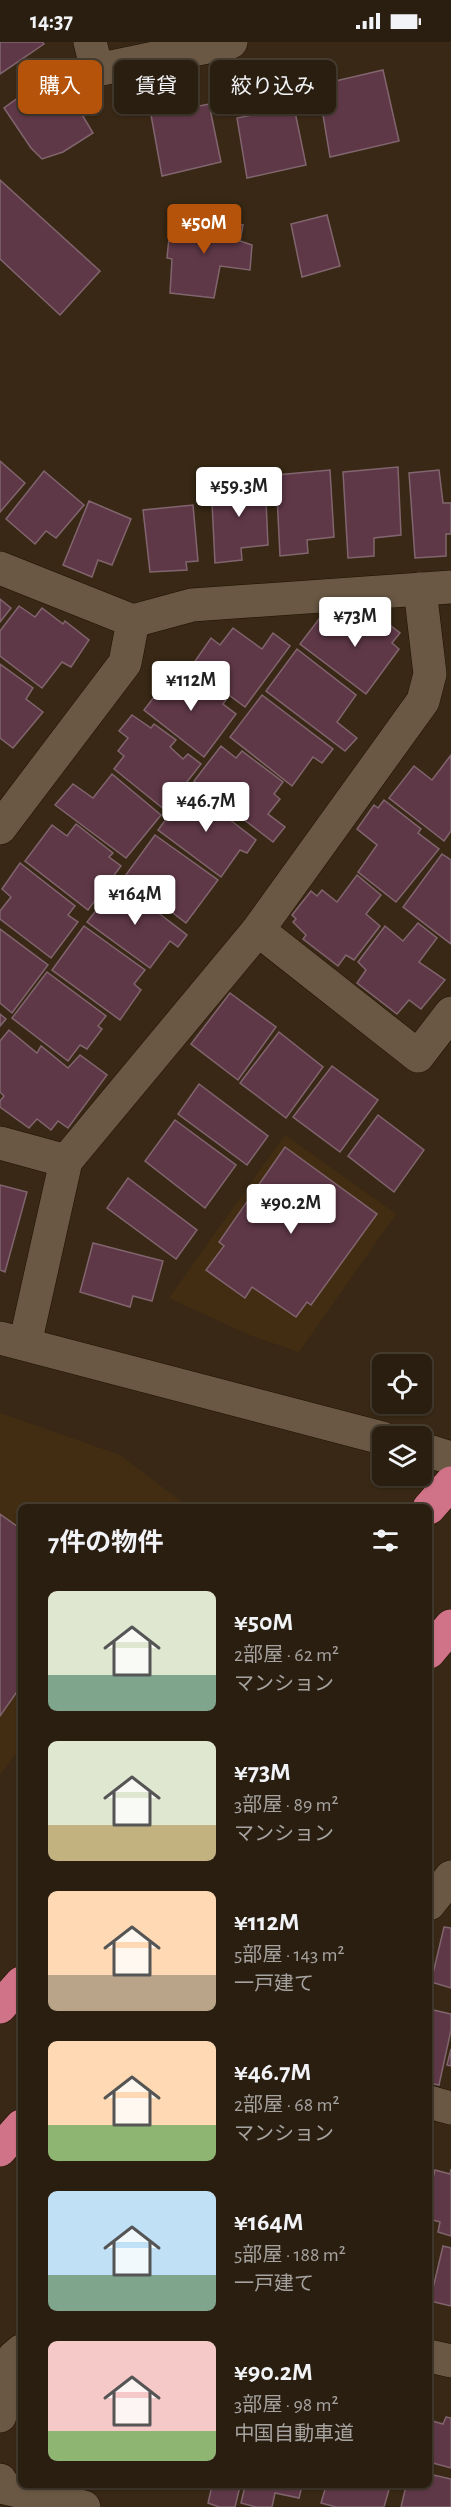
<!DOCTYPE html>
<html lang="ja">
<head>
<meta charset="utf-8">
<style>
  body { margin:0; font-family:"Alegreya Sans","Noto Sans JP",sans-serif; background:#322719; color:#f1f3f6; height:100vh; display:flex; flex-direction:column; font-size:22px; white-space:nowrap }
  * { box-sizing:border-box; margin:0 }
  p { font-size:20px; color:#a5a29f }
  .icon { flex:none; width:33px; height:33px; fill:none; stroke:currentColor; stroke-width:2; stroke-linecap:round; stroke-linejoin:round }
  .map { position:relative; flex:1; overflow:hidden }
  .side { position:absolute; left:18px; top:1462px; width:414px; height:984px; display:flex; flex-direction:column; background:#2a1e10; border-radius:9px; box-shadow:0 2px 4px #0004,0 0 0 2px #463c30 }
  .side>* { flex:none }
  .hud { position:absolute; left:18px; top:18px; width:416px; height:54px; display:flex; gap:12px }
  .tools { position:absolute; left:372px; top:1312px; display:grid; gap:12px }
  .tools a { display:grid; place-items:center; width:60px; height:60px; border-radius:9px; background:#2a1e10; box-shadow:0 2px 4px #0004,0 0 0 2px #463c30; font-size:30px }
  .price { position:absolute; translate:-50% -51px; padding:0 14px; border-radius:6px; background:#fff; color:#222; font-size:20px; line-height:39px; filter:drop-shadow(0 2px 3px #0008) }
  .price::after { content:''; position:absolute; left:50%; top:36px; width:18px; height:14px; margin-left:-9px; background:inherit; clip-path:polygon(0 0,100% 0,50% 100%) }
  .price.active { background:#b45309; color:#fff }
  ul { padding:0; list-style:none }
  li { display:flex; align-items:center; gap:18px; height:150px; padding:0 30px }
  li span { display:grid; place-items:center; flex:none; width:168px; height:120px; border-radius:9px; color:#555 }
  li>.icon { margin-inline-start:auto }
  span .icon { width:72px; height:72px; fill:#fffc; stroke-width:1 }
  li b { font-size:26px }
  h2 { display:flex; justify-content:space-between; align-items:center; height:72px; padding:0 30px; font-size:26px }
  .chip { padding:0 21px; border-radius:9px; background:#2a1e10; box-shadow:0 2px 4px #0004,0 0 0 2px #463c30; font-size:21px; line-height:54px }
  .chip.active { background:#b45309; color:#fff }
  .status { display:flex; justify-content:space-between; align-items:center; height:42px; padding:0 30px; background:#2a1e10; direction:ltr }
  .status svg { height:16px; fill:currentColor }
  .map>svg:first-child { display:block }
  .built { fill:#422d13 }
  .building { fill:#5f3847; stroke:#81656e; stroke-width:1.5 }
  .lines { fill:none; stroke-linecap:round; stroke-linejoin:round }
  .street-casing { stroke:#1f1101; stroke-width:34 }
  .secondary-casing { stroke:#1f1101; stroke-width:34 }
  .highway-casing { stroke:#1f1101; stroke-width:34 }
  .street { stroke:#6a5844; stroke-width:33 }
  .secondary { stroke:#6a5844; stroke-width:33 }
  .highway { stroke:#d17388; stroke-width:33 }
</style>
</head>
<body>
<div class="status"><b>14:37</b><svg viewBox="0 0 49 12"><path d="M0 12V9h3v3zM5 12V6h3v6zM10 12V3h3v9zM15 12V0h3v12zM26 1h20v11H26zM47 4h2v5h-2z"/></svg></div>
<div class="map">
<svg width="451" height="2465" viewBox="0 0 451 2465">
  <rect width="100%" height="100%" fill="#382815"/>
  <!-- built -->
  <g class="built">
    <polygon points="285,1093 396,1172 299,1310 249,1293 169,1256"/>
    <polygon points="0,1371 120,1413 188,1465 21,1466 21,1705 0,1733"/>
  </g>
  <!-- building -->
  <g class="building">
    <polygon points="0,0 42,0 44,2 0,32"/>
    <polygon points="383,28 399,99 330,115 318,43"/>
    <polygon points="59,34 93,91 63,110 42,117 31,106 4,66 33,45 36,50"/>
    <polygon points="209,62 221,120 162,134 151,73"/>
    <polygon points="294,65 306,123 247,136 237,76"/>
    <polygon points="0,138 100,229 60,273 0,217"/>
    <polygon points="327,173 340,224 302,235 291,182"/>
    <polygon points="171,176 243,183 240,199 252,203 250,228 220,224 214,256 170,251 172,217 167,216"/>
    <polygon points="0,419 25,441 0,470"/>
    <polygon points="398,425 401,493 374,496 374,514 348,516 343,430"/>
    <polygon points="330,428 334,495 307,498 308,511 280,514 276,433"/>
    <polygon points="439,428 443,461 451,461 451,492 446,492 446,514 415,516 409,431"/>
    <polygon points="44,429 84,463 56,496 46,489 35,502 6,477"/>
    <polygon points="265,436 268,503 241,506 242,518 215,521 211,441"/>
    <polygon points="89,459 131,477 112,523 98,518 92,535 63,523"/>
    <polygon points="193,463 198,519 186,520 187,528 150,530 143,468"/>
    <polygon points="0,557 11,566 0,580"/>
    <polygon points="19,564 35,575 42,566 63,582 65,579 89,598 71,625 62,620 42,646 0,614 0,589"/>
    <polygon points="378,574 400,591 392,601 399,607 366,652 300,602 319,577 332,587 336,581 341,585 349,575"/>
    <polygon points="233,586 262,607 273,591 290,604 245,665 191,625 211,596 220,603"/>
    <polygon points="297,607 356,653 337,680 357,696 345,709 266,649"/>
    <polygon points="0,622 33,646 26,657 43,670 13,706 0,696"/>
    <polygon points="171,633 183,642 188,634 194,639 197,635 226,658 223,662 236,672 204,715 144,668"/>
    <polygon points="262,653 333,707 322,721 313,715 292,744 230,695"/>
    <polygon points="132,673 151,686 154,682 176,698 170,705 183,717 188,712 201,722 165,768 114,727 124,714 118,709 128,696 119,689"/>
    <polygon points="221,704 236,716 242,709 283,740 274,752 280,757 268,772 285,785 273,800 194,739"/>
    <polygon points="451,713 451,789 444,799 389,756 414,724 432,738"/>
    <polygon points="112,732 161,773 126,816 55,763 73,742 93,756"/>
    <polygon points="189,746 256,798 247,811 240,808 221,835 158,788"/>
    <polygon points="384,758 421,787 418,791 439,807 396,860 358,830 377,803 357,787 374,763 378,766"/>
    <polygon points="76,782 113,811 109,815 121,824 88,868 25,819 52,783 67,794"/>
    <polygon points="155,793 218,838 186,881 125,834"/>
    <polygon points="442,812 451,818 451,902 403,865"/>
    <polygon points="20,821 75,864 68,873 78,880 51,916 0,877 0,869 11,855 2,847"/>
    <polygon points="357,833 381,853 366,872 380,884 354,918 346,913 338,924 303,897 306,893 293,880 296,877 292,873 311,849 317,854 322,848 337,860"/>
    <polygon points="118,840 187,893 178,905 170,899 150,926 87,880"/>
    <polygon points="418,881 437,896 419,920 445,938 421,967 409,958 397,972 357,941 366,928 358,920 385,884 403,899"/>
    <polygon points="84,884 145,928 134,942 141,948 120,978 52,928"/>
    <polygon points="0,887 48,923 12,971 0,961"/>
    <polygon points="47,930 106,974 98,984 102,987 87,1007 80,1003 68,1019 12,976"/>
    <polygon points="230,951 276,985 238,1038 191,1002"/>
    <polygon points="0,972 6,977 0,984"/>
    <polygon points="9,988 37,1011 41,1004 68,1026 80,1013 107,1033 68,1086 58,1079 51,1088 37,1077 29,1086 0,1065 0,1059 4,1054 0,1050 0,999"/>
    <polygon points="279,990 323,1025 286,1076 240,1041"/>
    <polygon points="332,1024 378,1058 340,1110 293,1075"/>
    <polygon points="199,1042 268,1094 247,1123 178,1072"/>
    <polygon points="378,1073 424,1108 394,1150 348,1114"/>
    <polygon points="175,1078 236,1123 205,1166 145,1119"/>
    <polygon points="285,1105 377,1172 311,1263 307,1260 296,1275 252,1245 245,1256 206,1228 224,1204 219,1200"/>
    <polygon points="128,1136 197,1188 176,1217 107,1166"/>
    <polygon points="0,1143 27,1150 5,1230 0,1228"/>
    <polygon points="93,1201 163,1219 152,1259 133,1254 130,1265 80,1250"/>
    <polygon points="0,1472 21,1487 21,1644 0,1674"/>
    <polygon points="444,1885 451,1886 451,1946 431,1940"/>
    <polygon points="429,1967 451,1972 451,1988 439,2043 429,2041"/>
    <polygon points="451,2007 451,2024 447,2023"/>
    <polygon points="451,2127 451,2194 438,2190 440,2180 429,2177 429,2153 435,2128 450,2132"/>
    <polygon points="443,2204 451,2206 451,2264 430,2259"/>
    <polygon points="446,2375 451,2376 451,2426 429,2420 429,2378 443,2382"/>
    <polygon points="429,2432 451,2437 451,2465 401,2465 406,2444 429,2444"/>
    <polygon points="212,2444 240,2444 235,2465 219,2465 208,2461"/>
    <polygon points="245,2444 302,2444 299,2456 275,2451 272,2465 256,2465 241,2461"/>
    <polygon points="326,2444 390,2444 384,2465 336,2465 321,2461"/>
  </g>
  <g class="lines">
    <defs>
      <g id="street">
        <polyline points="90,0 97,28 231,0"/>
        <polyline points="0,526 133,579 192,563 451,545"/>
        <polyline points="0,786 125,621 133,579"/>
        <polyline points="258,888 418,1014 451,971"/>
        <polyline points="0,1101 66,1119"/>
        <polyline points="25,1302 66,1119 258,888 423,659 430,632 420,547"/>
        <polyline points="429,1862 451,1835"/>
        <polyline points="429,2060 451,2066"/>
        <polyline points="429,2314 451,2319"/>
        <polyline points="0,2374 14,2315 21,2309"/>
        <polyline points="0,2438 5,2446 84,2465"/>
      </g>
      <g id="secondary">
        <polyline points="0,1296 382,1396"/>
        <polyline points="422,1407 451,1416"/>
      </g>
      <g id="highway">
        <polyline points="429,1466 451,1441"/>
        <polyline points="429,1610 451,1584"/>
        <polyline points="0,1965 21,1941"/>
        <polyline points="0,2108 21,2084"/>
      </g>
    </defs>
    <!-- street casing -->
    <use href="#street" class="street-casing"/>
    <!-- secondary casing -->
    <use href="#secondary" class="secondary-casing"/>
    <!-- highway casing -->
    <use href="#highway" class="highway-casing"/>
    <!-- street -->
    <use href="#street" class="street"/>
    <!-- secondary -->
    <use href="#secondary" class="secondary"/>
    <!-- highway -->
    <use href="#highway" class="highway"/>
  </g>
</svg>
<div class="tools">
<a><svg class="icon" aria-label="locate" viewBox="0 0 24 24"><circle cx="12" cy="12" r="6"/><path d="M12 2v4M12 18v4M2 12h4M18 12h4"/></svg></a>
<a><svg class="icon" aria-label="layers" viewBox="0 0 24 24"><path d="M12 4l9 5-9 5-9-5zM3 14l9 5 9-5"/></svg></a>
</div>
<b class="price active" style="left:204px;top:213px">¥50M</b>
<b class="price" style="left:239px;top:476px">¥59.3M</b>
<b class="price" style="left:355px;top:606px">¥73M</b>
<b class="price" style="left:191px;top:670px">¥112M</b>
<b class="price" style="left:206px;top:791px">¥46.7M</b>
<b class="price" style="left:135px;top:884px">¥164M</b>
<b class="price" style="left:291px;top:1193px">¥90.2M</b>
<div class="hud">
<a class="chip active">購入</a>
<a class="chip">賃貸</a>
<a class="chip">絞り込み</a>
</div>
<section class="side">
<h2>7件の物件<svg class="icon" aria-label="filters" viewBox="0 0 24 24"><path d="M4 7h16M4 17h16"/><circle cx="9" cy="7" r="2"/><circle cx="15" cy="17" r="2"/></svg></h2>
<ul>
<li><span style="background:linear-gradient(#dfe7d0 70%,#7fa58c 0)"><svg class="icon" aria-label="home" viewBox="0 0 24 24"><path d="M3 11l9-7 9 7M6 9v11h12V9"/></svg></span><div><b>¥50M</b><p>2部屋 · 62 m²</p><p>マンション</p></div></li>
<li><span style="background:linear-gradient(#dfe7d0 70%,#c2b280 0)"><svg class="icon" aria-label="home" viewBox="0 0 24 24"><path d="M3 11l9-7 9 7M6 9v11h12V9"/></svg></span><div><b>¥73M</b><p>3部屋 · 89 m²</p><p>マンション</p></div></li>
<li><span style="background:linear-gradient(#ffd9b3 70%,#b9a48a 0)"><svg class="icon" aria-label="home" viewBox="0 0 24 24"><path d="M3 11l9-7 9 7M6 9v11h12V9"/></svg></span><div><b>¥112M</b><p>5部屋 · 143 m²</p><p>一戸建て</p></div></li>
<li><span style="background:linear-gradient(#ffd9b3 70%,#8fb573 0)"><svg class="icon" aria-label="home" viewBox="0 0 24 24"><path d="M3 11l9-7 9 7M6 9v11h12V9"/></svg></span><div><b>¥46.7M</b><p>2部屋 · 68 m²</p><p>マンション</p></div></li>
<li><span style="background:linear-gradient(#bfe0f5 70%,#7fa58c 0)"><svg class="icon" aria-label="home" viewBox="0 0 24 24"><path d="M3 11l9-7 9 7M6 9v11h12V9"/></svg></span><div><b>¥164M</b><p>5部屋 · 188 m²</p><p>一戸建て</p></div></li>
<li><span style="background:linear-gradient(#f6c9c9 75%,#8fb573 0)"><svg class="icon" aria-label="home" viewBox="0 0 24 24"><path d="M3 11l9-7 9 7M6 9v11h12V9"/></svg></span><div><b>¥90.2M</b><p>3部屋 · 98 m²</p><p>中国自動車道</p></div></li>
</ul>
</section>
</div>
</body>
</html>
